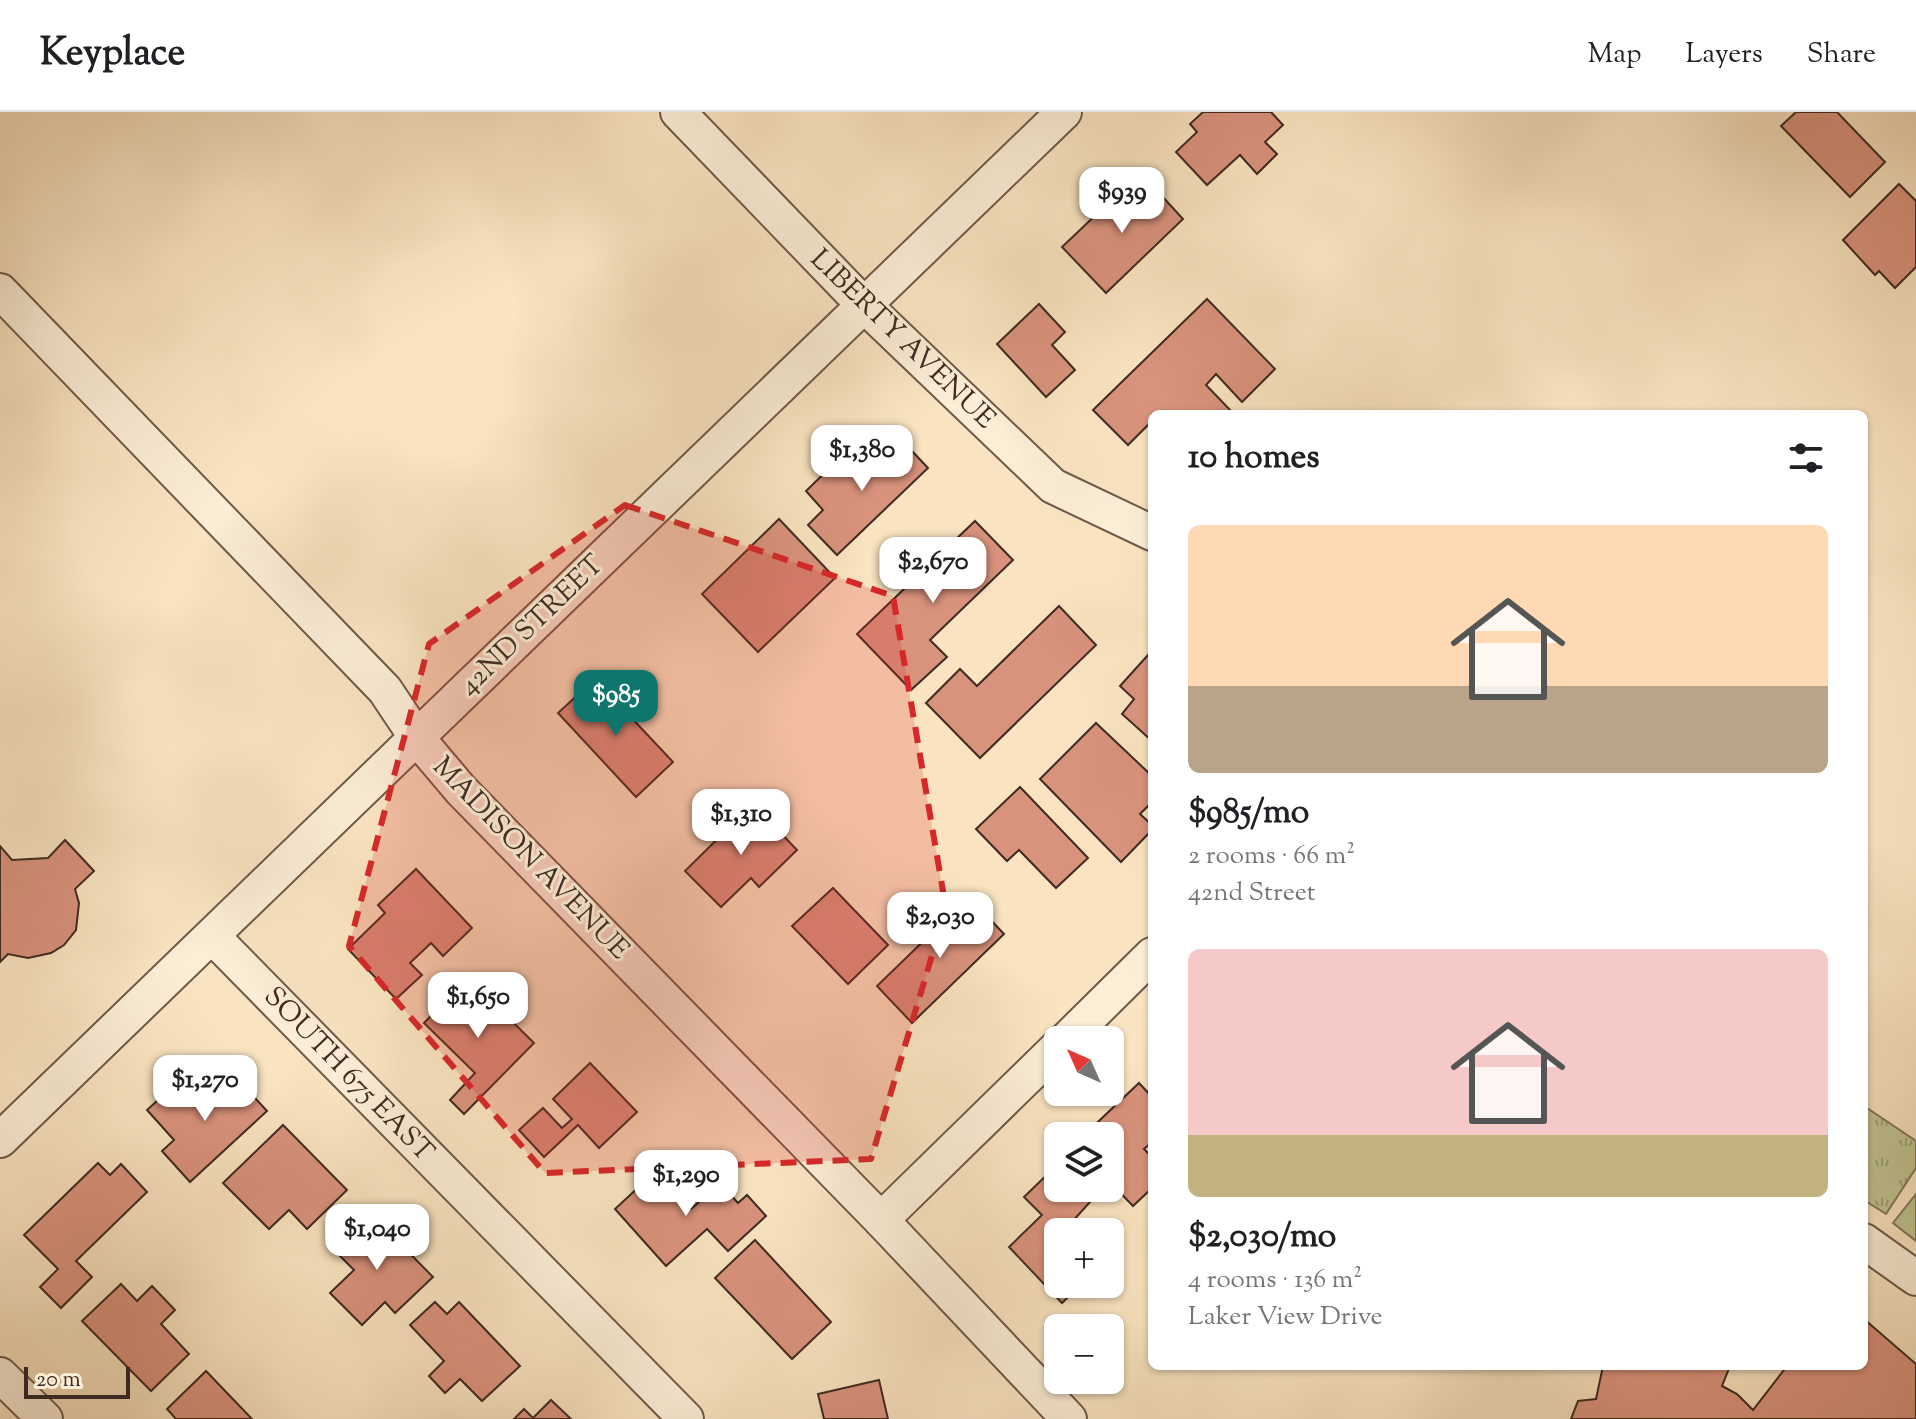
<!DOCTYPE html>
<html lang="en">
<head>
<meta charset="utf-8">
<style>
  body { margin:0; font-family:"Sorts Mill Goudy",serif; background:#f2f2f2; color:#202124; height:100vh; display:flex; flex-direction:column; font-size:30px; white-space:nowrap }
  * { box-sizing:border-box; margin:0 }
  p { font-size:26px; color:#757577 }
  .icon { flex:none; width:44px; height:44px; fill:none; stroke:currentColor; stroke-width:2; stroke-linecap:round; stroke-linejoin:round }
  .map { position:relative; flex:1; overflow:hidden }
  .side { position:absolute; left:1148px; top:298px; width:720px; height:960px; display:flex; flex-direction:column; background:#fff; border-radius:12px; box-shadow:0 2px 6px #0004 }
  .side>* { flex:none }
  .needle { width:52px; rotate:315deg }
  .buttons { position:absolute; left:1044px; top:914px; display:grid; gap:16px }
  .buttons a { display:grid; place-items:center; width:80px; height:80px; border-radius:12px; background:#fff; box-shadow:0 2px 6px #0004; font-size:40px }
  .scale { position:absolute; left:24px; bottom:20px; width:106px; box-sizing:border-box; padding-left:8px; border:4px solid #3f2a22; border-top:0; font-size:22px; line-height:28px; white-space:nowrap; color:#3f2a22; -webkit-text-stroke:6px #fbedd6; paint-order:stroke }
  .price { position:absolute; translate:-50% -68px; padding:0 18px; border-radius:16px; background:#fff; color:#222; font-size:26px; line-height:52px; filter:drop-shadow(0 2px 4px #0008) }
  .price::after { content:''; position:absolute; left:50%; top:48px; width:24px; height:18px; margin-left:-12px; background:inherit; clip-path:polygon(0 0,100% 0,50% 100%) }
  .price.on { background:#0f766e; color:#fff }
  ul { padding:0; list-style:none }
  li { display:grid; align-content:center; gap:16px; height:424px; padding:0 40px }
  li span { display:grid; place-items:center; height:248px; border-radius:12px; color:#555 }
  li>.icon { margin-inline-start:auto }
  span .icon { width:144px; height:144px; fill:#fffc; stroke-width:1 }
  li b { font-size:34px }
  h2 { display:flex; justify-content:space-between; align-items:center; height:96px; padding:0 40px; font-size:34px }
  header { display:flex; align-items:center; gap:48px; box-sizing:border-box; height:112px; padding:0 40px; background:#fff; border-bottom:2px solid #e0e0e0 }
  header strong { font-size:38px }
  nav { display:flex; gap:44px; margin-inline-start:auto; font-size:28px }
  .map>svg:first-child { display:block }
  .park { fill:url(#park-tufts); stroke:#80765a; stroke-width:2 }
  .garden { fill:#c0c391; stroke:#80765a; stroke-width:2 }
  .building { fill:#d9927c; stroke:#3f2a22; stroke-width:2 }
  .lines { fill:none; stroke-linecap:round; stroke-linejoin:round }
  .minor-casing { stroke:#6e584a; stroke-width:38 }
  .minor { stroke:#fbedd6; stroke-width:34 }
  .marked { fill:#d62828; fill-opacity:0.2; stroke:#d62828; stroke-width:6; stroke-dasharray:16 10; stroke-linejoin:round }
  .labels { text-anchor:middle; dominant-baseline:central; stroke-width:6; stroke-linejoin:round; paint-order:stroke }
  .street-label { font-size:28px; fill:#3f2a22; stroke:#fbedd6 }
</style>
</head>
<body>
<header>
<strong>Keyplace</strong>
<nav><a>Map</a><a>Layers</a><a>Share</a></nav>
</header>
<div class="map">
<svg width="1916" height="1307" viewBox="0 0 1916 1307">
  <defs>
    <pattern id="park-tufts" width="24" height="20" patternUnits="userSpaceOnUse" patternTransform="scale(2)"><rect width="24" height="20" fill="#c0c391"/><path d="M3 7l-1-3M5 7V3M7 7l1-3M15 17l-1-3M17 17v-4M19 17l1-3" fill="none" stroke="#9d9f76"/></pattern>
  </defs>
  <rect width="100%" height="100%" fill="#f9e3c0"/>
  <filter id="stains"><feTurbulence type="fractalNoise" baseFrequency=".0025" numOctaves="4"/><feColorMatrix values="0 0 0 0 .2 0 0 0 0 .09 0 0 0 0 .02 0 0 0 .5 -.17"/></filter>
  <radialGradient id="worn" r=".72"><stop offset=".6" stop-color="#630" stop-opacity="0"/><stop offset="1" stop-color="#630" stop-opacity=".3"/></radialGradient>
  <!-- park -->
  <polygon class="park" points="1864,994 1916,1029 1916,1056 1886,1102 1864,1088"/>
  <!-- garden -->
  <polygon class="garden" points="1916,1082 1916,1129 1893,1111"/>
  <!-- building -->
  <g class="building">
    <polygon points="1203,0 1271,0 1283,13 1265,30 1277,42 1257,62 1240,43 1207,73 1176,40 1197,20 1190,12"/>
    <polygon points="1796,0 1837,0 1885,50 1850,85 1781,14"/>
    <polygon points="1149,70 1183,107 1106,181 1062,135 1121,79 1130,88"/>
    <polygon points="1899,72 1916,89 1916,155 1895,176 1879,159 1875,163 1843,128"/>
    <polygon points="1207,187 1275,257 1242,290 1216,262 1206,273 1234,302 1152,302 1152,309 1128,333 1093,298"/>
    <polygon points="1039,192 1065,220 1052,233 1075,258 1046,285 997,232"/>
    <polygon points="896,322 928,356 837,443 808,413 823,398 806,379 839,347 854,362"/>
    <polygon points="779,407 835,466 758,540 702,482"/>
    <polygon points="975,409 1013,448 930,528 947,545 911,578 857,522"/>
    <polygon points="1059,494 1096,533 980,646 926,591 960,557 977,574"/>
    <polygon points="1148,543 1152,547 1152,629 1122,602 1134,587 1120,574"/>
    <polygon points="595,567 673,650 636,685 558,601"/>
    <polygon points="1096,611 1152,664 1152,690 1140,702 1152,713 1152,718 1121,750 1040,667"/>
    <polygon points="1020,675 1088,746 1056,776 1019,738 1007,749 976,717"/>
    <polygon points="753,692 797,738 759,775 751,766 721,795 685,759"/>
    <polygon points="65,728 94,759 75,777 79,791 76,818 64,833 51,841 28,846 8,842 0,850 0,734 12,748 48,746"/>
    <polygon points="416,757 472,816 443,844 431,831 410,851 422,863 396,887 348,837 385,801 378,793"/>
    <polygon points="833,776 888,833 848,872 792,814"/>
    <polygon points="969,785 1004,822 912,911 877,874"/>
    <polygon points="468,866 534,931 464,1002 450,988 475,961 424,911"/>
    <polygon points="590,951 637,1000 599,1036 578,1013 544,1045 519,1018 543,996 562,1016 572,1007 553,987"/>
    <polygon points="232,961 267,999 190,1070 162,1039 174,1028 147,998 180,968 201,991"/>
    <polygon points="1139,971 1152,985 1152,1030 1144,1037 1152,1045 1152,1076 1133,1094 1110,1070 1110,1024 1083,1024"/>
    <polygon points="283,1013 347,1078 307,1117 289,1098 269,1117 223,1071"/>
    <polygon points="98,1051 110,1063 121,1052 147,1080 76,1149 92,1165 61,1196 40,1175 58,1157 24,1123"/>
    <polygon points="1056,1054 1058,1076 1077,1076 1090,1090 1063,1120 1058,1120 1058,1172 1082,1172 1062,1191 1009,1135 1042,1103 1024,1085"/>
    <polygon points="656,1059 691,1097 720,1071 738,1091 747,1083 766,1104 728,1139 707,1117 666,1154 615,1097"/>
    <polygon points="371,1102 433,1165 395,1201 385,1190 362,1213 330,1181 354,1158 334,1138"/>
    <polygon points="755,1128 831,1210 792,1247 715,1166"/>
    <polygon points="121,1172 137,1189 152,1174 175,1198 161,1212 189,1242 151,1279 82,1209"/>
    <polygon points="435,1190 447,1202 459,1190 520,1254 482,1289 460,1267 445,1281 429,1264 444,1249 410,1213"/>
    <polygon points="1864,1207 1916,1252 1916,1307 1571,1307 1578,1289 1596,1287 1603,1254 1730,1254 1722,1274 1737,1282 1753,1298 1787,1254 1864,1254"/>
    <polygon points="206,1259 252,1307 176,1307 167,1297"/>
    <polygon points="879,1268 888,1307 824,1307 818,1282"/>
    <polygon points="551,1288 571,1307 514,1307 524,1297 533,1306"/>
  </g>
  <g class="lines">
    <defs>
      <g id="minor">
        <polyline points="678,0 864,193 1053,374 1152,421"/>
        <polyline points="0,179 385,578 417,626 461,678 881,1108 1069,1307"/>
        <polyline points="212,824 686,1307"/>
        <polyline points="1066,928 1152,843"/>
        <polyline points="0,1028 1064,0"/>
        <polyline points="881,1108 1058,935"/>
        <polyline points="1864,1129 1916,1166"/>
        <polyline points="0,1263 45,1307"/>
      </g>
    </defs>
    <!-- minor casing -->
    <use href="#minor" class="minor-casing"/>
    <!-- minor -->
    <use href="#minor" class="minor"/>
  </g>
  <!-- marked area -->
  <path class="marked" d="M625 393 893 484 946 797 871 1047 545 1061 349 834 429 532Z"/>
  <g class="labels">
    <!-- street labels -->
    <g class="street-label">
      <text transform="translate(902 228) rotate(44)">LIBERTY AVENUE</text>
      <text transform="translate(532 514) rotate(-44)">42ND STREET</text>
      <text transform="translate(530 747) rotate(46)">MADISON AVENUE</text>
      <text transform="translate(348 963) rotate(46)">SOUTH 675 EAST</text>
    </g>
  </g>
  <rect width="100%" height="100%" filter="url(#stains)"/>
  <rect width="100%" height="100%" fill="url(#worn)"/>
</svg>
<div class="buttons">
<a><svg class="needle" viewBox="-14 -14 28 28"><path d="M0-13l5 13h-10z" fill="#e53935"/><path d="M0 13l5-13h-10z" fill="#757577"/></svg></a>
<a><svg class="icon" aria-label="layers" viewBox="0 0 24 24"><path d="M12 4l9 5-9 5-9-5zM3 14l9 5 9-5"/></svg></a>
<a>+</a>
<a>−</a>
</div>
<div class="scale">20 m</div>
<b class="price" style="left:1122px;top:123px">$939</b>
<b class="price" style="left:862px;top:381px">$1,380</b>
<b class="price" style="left:933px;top:493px">$2,670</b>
<b class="price on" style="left:616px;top:626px">$985</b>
<b class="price" style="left:741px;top:745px">$1,310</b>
<b class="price" style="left:940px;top:848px">$2,030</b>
<b class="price" style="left:478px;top:928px">$1,650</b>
<b class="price" style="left:205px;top:1011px">$1,270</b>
<b class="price" style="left:686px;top:1106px">$1,290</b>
<b class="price" style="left:377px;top:1160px">$1,040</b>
<section class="side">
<h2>10 homes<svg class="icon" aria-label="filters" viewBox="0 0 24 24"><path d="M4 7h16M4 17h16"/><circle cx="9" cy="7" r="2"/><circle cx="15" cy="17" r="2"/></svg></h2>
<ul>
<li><span style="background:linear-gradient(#ffd9b3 65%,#b9a48a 0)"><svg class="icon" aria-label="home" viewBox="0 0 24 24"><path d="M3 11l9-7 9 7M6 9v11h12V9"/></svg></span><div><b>$985/mo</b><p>2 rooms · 66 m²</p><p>42nd Street</p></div></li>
<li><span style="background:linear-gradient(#f6c9c9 75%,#c2b280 0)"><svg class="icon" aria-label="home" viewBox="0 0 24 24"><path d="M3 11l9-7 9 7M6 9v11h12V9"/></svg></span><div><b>$2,030/mo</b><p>4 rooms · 136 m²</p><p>Laker View Drive</p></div></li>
</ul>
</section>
</div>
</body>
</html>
